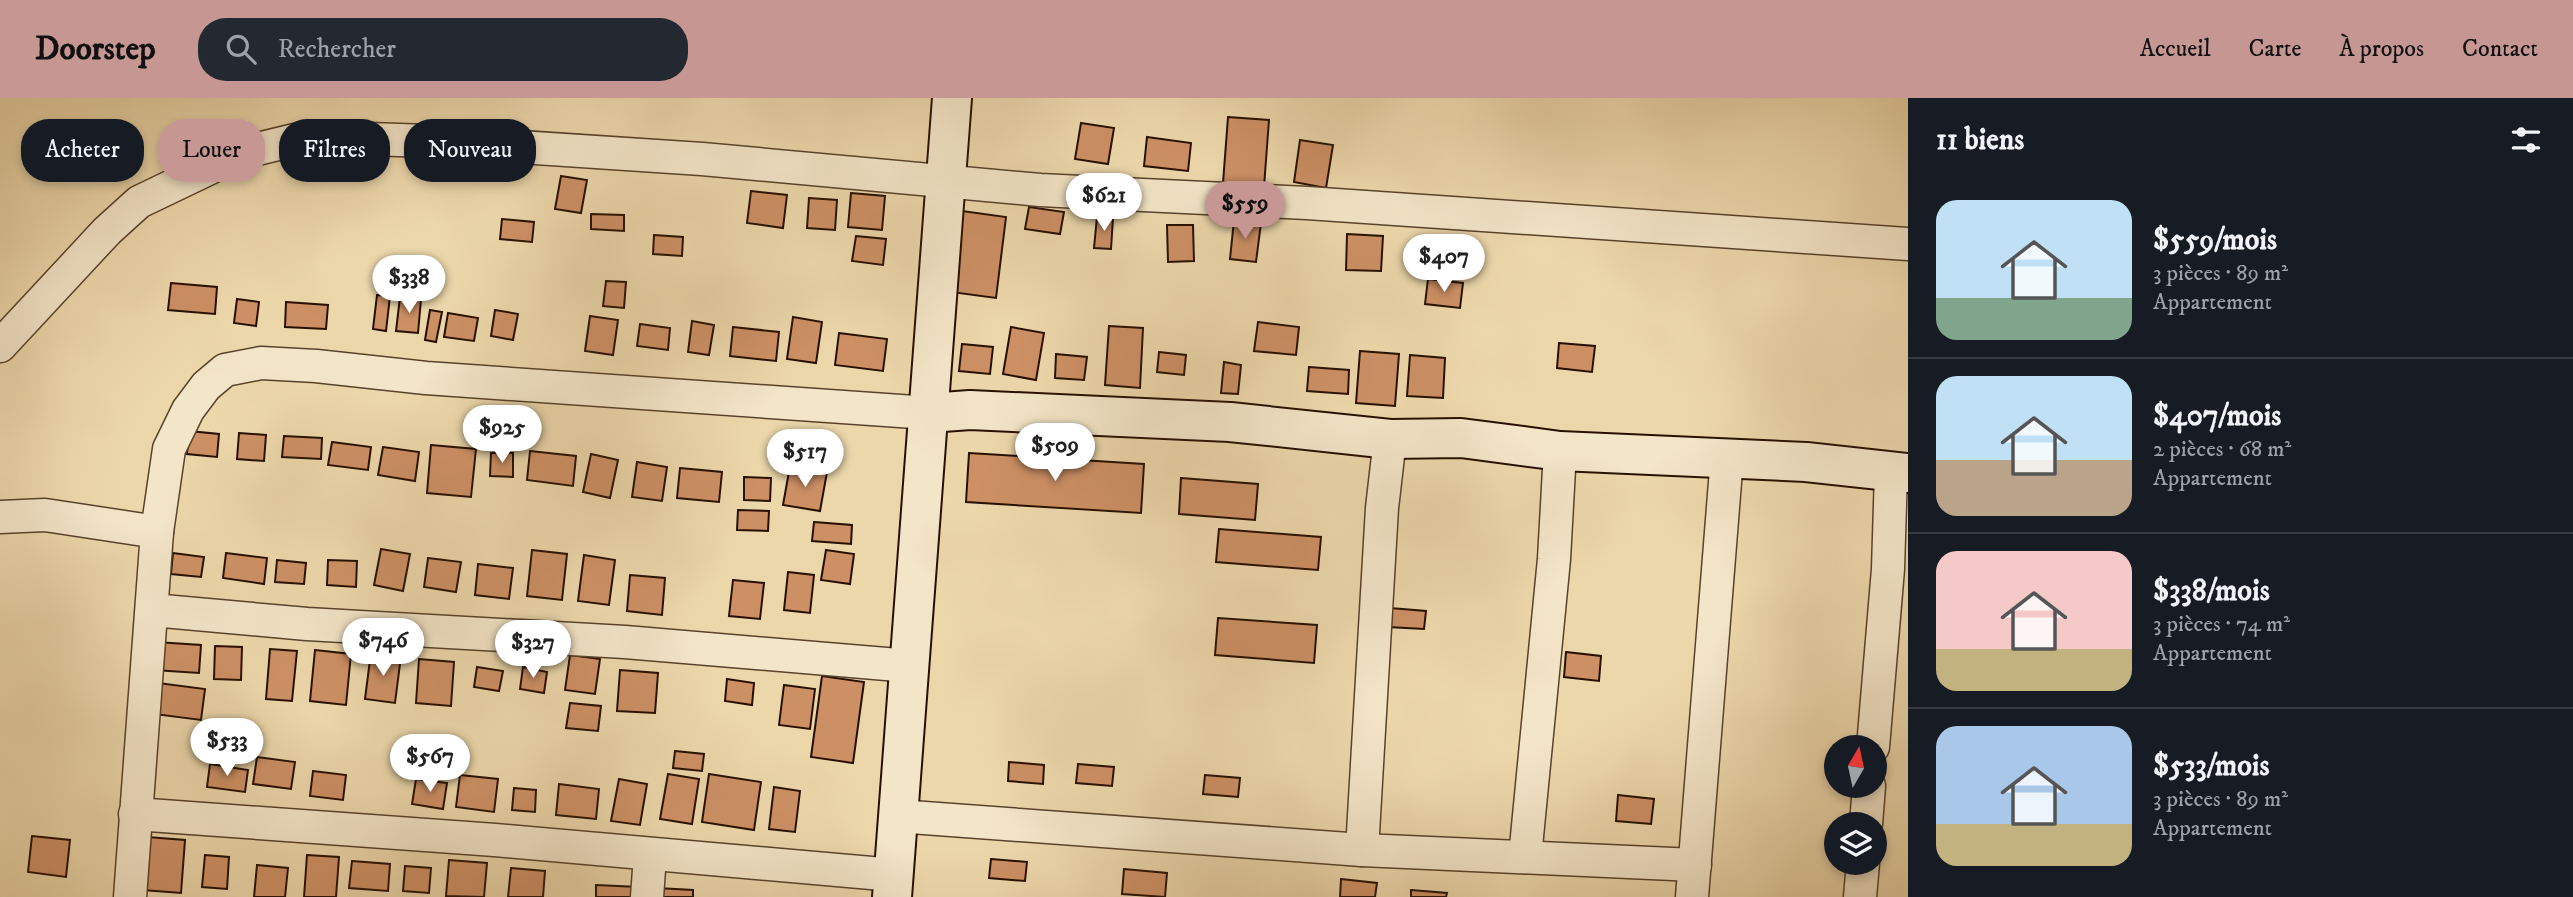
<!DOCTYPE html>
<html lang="fr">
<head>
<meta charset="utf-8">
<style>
  body { margin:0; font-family:"IM FELL DW Pica",serif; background:#242831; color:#f1f3f6; height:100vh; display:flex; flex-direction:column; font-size:26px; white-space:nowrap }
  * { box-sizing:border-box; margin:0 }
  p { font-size:23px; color:#9ea1a6 }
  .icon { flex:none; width:38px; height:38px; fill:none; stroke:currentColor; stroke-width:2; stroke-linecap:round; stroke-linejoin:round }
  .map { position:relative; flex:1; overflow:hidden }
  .sheet { display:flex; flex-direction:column; background:#171b24; width:665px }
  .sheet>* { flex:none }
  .top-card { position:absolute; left:21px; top:21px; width:665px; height:63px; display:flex; gap:14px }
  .needle { width:46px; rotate:9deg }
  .buttons { position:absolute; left:1824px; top:637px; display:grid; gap:14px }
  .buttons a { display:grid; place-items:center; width:63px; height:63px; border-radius:50%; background:#171b24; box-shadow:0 4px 10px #0003; font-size:35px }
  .price { position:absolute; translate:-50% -60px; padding:0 16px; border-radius:24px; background:#fff; color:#222; font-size:23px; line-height:46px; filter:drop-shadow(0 2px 4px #0008) }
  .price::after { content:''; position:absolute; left:50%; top:42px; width:21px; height:16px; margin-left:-10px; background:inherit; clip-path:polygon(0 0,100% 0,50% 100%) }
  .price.selected { background:#c59692; color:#111 }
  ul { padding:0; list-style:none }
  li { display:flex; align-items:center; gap:21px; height:175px; padding:0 28px }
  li+li { border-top:2px solid #363941 }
  li span { display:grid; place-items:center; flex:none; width:196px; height:140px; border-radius:21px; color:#555 }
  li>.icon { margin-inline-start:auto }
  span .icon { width:84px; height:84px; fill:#fffc; stroke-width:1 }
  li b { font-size:30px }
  h2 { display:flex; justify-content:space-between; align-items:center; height:84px; padding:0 28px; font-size:30px }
  .chip { padding:0 24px; border-radius:28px; background:#171b24; box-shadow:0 4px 10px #0003; font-size:24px; line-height:63px }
  .chip.selected { background:#c59692; color:#111 }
  header { display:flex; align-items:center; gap:42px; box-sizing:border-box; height:98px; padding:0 35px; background:#c59692; color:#111 }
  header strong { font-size:33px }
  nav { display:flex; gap:38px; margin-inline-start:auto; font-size:24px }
  .search { width:490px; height:63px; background:#242831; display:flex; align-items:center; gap:18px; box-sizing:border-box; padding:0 24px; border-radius:28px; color:#9ea1a6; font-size:26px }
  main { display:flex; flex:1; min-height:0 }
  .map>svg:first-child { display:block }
  .building { fill:#cd9065; stroke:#271000; stroke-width:2 }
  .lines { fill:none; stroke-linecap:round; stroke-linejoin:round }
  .street-casing { stroke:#58422b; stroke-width:35 }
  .secondary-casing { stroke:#271000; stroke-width:42 }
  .street { stroke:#f3e5c8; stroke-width:32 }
  .secondary { stroke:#f3e5c8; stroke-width:38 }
</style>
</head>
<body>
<header>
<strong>Doorstep</strong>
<div class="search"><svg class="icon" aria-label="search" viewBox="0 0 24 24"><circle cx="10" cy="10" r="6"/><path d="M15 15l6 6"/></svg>Rechercher</div>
<nav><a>Accueil</a><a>Carte</a><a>À propos</a><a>Contact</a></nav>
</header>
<main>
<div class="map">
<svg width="1908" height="799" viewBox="0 0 1908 799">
  <rect width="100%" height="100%" fill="#ecd7ab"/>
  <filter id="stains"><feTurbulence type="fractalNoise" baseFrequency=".00286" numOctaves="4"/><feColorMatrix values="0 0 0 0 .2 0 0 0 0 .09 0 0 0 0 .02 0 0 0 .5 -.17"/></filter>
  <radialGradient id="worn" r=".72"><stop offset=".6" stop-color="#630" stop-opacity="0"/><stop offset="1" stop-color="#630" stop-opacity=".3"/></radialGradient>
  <!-- building -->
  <g class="building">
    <polygon points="1228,19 1269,22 1264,89 1223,85"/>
    <polygon points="1081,25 1114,30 1108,66 1075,61"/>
    <polygon points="1147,39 1191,45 1188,73 1144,68"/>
    <polygon points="1300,42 1333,47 1326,90 1294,84"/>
    <polygon points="561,78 587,82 581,115 555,111"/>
    <polygon points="751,93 787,97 783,130 747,125"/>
    <polygon points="851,95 885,98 882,132 848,129"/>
    <polygon points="809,100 837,102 835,132 807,130"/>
    <polygon points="1029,109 1064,114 1060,136 1025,131"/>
    <polygon points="962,113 1006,119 996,200 951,194"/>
    <polygon points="591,116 624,117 624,133 591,131"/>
    <polygon points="1097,119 1113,120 1111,151 1094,150"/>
    <polygon points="502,121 534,124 532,144 500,141"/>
    <polygon points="1234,122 1261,125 1256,164 1230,161"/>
    <polygon points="1167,127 1193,127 1194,163 1168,164"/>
    <polygon points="1347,136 1383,138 1381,173 1346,172"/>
    <polygon points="654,137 683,139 682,158 653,156"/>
    <polygon points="856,138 886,141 883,167 852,163"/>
    <polygon points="408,168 436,172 433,195 405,191"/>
    <polygon points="1428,181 1463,185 1460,210 1425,206"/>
    <polygon points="606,183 626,184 624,210 603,208"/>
    <polygon points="171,185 217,189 215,216 168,212"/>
    <polygon points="377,197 390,198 386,233 373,231"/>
    <polygon points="400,199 421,201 418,235 396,233"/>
    <polygon points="237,201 259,204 256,228 234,225"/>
    <polygon points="286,204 328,207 326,231 285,229"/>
    <polygon points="430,212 442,214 436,244 425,242"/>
    <polygon points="495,212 518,216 513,242 491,238"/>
    <polygon points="448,215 478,220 474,243 444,239"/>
    <polygon points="590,218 618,222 613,257 585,253"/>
    <polygon points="793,219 822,224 816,265 787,261"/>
    <polygon points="692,223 714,227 709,257 688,254"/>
    <polygon points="1258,224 1299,229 1296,257 1254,253"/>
    <polygon points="640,226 670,230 668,252 637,248"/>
    <polygon points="1109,228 1143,230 1140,290 1105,287"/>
    <polygon points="733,229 779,234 776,263 730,258"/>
    <polygon points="1011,229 1044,235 1036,282 1003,276"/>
    <polygon points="839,235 887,241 883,273 835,267"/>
    <polygon points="1559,245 1595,248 1592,274 1557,270"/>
    <polygon points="962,246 993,249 990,276 959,273"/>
    <polygon points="1360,253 1399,256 1395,308 1356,305"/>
    <polygon points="1159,254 1186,257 1184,277 1157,274"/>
    <polygon points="1056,256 1087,259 1084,282 1055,280"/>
    <polygon points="1410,257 1445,260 1443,300 1407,298"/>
    <polygon points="1224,264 1241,267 1238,296 1221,295"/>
    <polygon points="1309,269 1349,272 1348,296 1307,293"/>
    <polygon points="189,333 219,336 217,359 187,356"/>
    <polygon points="239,335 266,337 264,363 237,361"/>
    <polygon points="284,338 322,340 321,361 282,359"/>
    <polygon points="332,344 371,349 368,372 328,367"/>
    <polygon points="431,347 476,351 471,399 427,395"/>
    <polygon points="383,349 419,354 415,383 378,377"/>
    <polygon points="530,353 576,358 573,388 527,382"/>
    <polygon points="491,355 513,355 513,379 490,378"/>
    <polygon points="969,355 1144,366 1141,415 966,404"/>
    <polygon points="591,356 618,362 610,400 583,394"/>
    <polygon points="637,364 667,369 662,403 632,399"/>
    <polygon points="790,368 827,374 820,413 783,407"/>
    <polygon points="680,370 722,374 719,404 677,400"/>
    <polygon points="744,379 771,380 770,403 744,402"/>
    <polygon points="1181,380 1258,386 1255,422 1179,416"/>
    <polygon points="738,412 769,413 768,433 737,432"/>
    <polygon points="814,424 852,427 851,446 812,443"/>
    <polygon points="1219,431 1321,439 1318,472 1216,464"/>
    <polygon points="381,451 410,456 403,493 374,487"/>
    <polygon points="532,452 567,456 562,502 527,498"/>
    <polygon points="826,452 854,456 850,486 821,482"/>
    <polygon points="173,455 204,459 201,479 171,476"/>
    <polygon points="226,455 267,460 264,486 223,480"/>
    <polygon points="584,457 615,462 609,507 578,503"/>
    <polygon points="428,460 461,464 456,494 424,489"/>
    <polygon points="277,462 306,465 304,486 275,484"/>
    <polygon points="328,462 357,463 356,489 327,487"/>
    <polygon points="478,466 513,470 509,501 475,497"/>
    <polygon points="788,474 814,477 810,515 784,512"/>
    <polygon points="630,477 665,480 662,517 627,513"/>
    <polygon points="733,482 764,485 760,521 729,518"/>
    <polygon points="1390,510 1426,513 1424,531 1388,529"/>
    <polygon points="1218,520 1317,527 1314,565 1215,557"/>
    <polygon points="156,544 201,547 199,575 154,572"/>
    <polygon points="215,548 242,549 241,582 214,581"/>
    <polygon points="270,551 297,553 292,603 266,601"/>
    <polygon points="315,552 351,556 346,607 310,603"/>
    <polygon points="371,554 401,558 395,605 365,601"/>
    <polygon points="1566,554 1601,558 1599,583 1564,579"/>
    <polygon points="570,557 600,561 595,596 565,592"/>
    <polygon points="419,561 454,564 451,608 416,605"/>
    <polygon points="477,569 503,573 499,593 474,589"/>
    <polygon points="523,569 547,574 544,595 520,591"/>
    <polygon points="620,572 658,575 655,615 617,613"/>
    <polygon points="822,578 864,584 853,665 811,659"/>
    <polygon points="727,581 754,585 752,607 725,603"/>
    <polygon points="158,585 205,591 201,622 154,616"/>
    <polygon points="784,587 815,591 810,631 779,627"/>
    <polygon points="570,605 601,608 598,633 566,630"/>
    <polygon points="675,653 704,656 702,673 673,670"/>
    <polygon points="257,659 295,664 291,691 253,686"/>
    <polygon points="1009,664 1044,667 1043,686 1008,683"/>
    <polygon points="210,666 248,672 245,694 207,689"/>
    <polygon points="1078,666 1114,669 1112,688 1076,685"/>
    <polygon points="313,673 346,677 343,702 310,698"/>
    <polygon points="668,676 699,681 692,726 660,721"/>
    <polygon points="709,676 761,684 754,732 702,724"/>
    <polygon points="460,677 498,681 494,714 456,709"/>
    <polygon points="1205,677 1240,680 1238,699 1203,696"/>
    <polygon points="416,681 447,685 443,711 412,706"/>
    <polygon points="619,681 647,686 640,727 611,723"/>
    <polygon points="559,686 599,691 596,721 556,717"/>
    <polygon points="774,689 800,693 795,734 769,731"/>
    <polygon points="514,690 536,692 535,714 512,712"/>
    <polygon points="1618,697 1654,701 1651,726 1616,723"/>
    <polygon points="32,738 70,742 66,779 28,774"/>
    <polygon points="147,739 185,742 181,795 143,792"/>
    <polygon points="205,757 229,759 227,791 202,789"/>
    <polygon points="307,757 339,759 336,799 304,799"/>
    <polygon points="991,761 1027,764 1025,783 989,780"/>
    <polygon points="449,762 487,765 484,799 446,798"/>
    <polygon points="352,763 390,766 388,793 349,790"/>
    <polygon points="257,767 288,770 285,799 254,799"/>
    <polygon points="405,768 431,770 429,795 403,793"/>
    <polygon points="511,770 545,773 543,799 508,799"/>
    <polygon points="1124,771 1167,775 1165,799 1122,796"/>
    <polygon points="1341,781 1377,785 1375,799 1340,799"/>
    <polygon points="596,787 638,789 637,799 596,799"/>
    <polygon points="657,790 693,792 693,799 656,799"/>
    <polygon points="1411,792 1447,795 1446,799 1411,799"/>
  </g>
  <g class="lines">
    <defs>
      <g id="street">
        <polyline points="0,248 107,133 139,104 241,55 307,39 430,43 702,61 1040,92 1307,105 1908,146"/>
        <polyline points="0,419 45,417 157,434"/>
        <polyline points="152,512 307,526 625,544 910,568"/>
        <polyline points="1873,649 1888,471 1891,374"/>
        <polyline points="135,716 495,742 894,777"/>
        <polyline points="897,718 1362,752 1695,767"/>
        <polyline points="1866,726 1869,688"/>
        <polyline points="1362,752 1382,410 1390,341"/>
        <polyline points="1525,759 1554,461 1560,353"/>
        <polyline points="130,799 157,434 169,351 188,312 206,288 225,272 261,265 316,268 426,280 929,315"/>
        <polyline points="647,799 650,758"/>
        <polyline points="1692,799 1727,359"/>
        <polyline points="1860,799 1863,765"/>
      </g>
      <g id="secondary">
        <polyline points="929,315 970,312 1230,324 1390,341 1461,340 1560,353 1806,364 1908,375"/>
        <polyline points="892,799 952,0"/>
      </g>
    </defs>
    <!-- street casing -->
    <use href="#street" class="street-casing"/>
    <!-- secondary casing -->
    <use href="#secondary" class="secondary-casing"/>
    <!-- street -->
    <use href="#street" class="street"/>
    <!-- secondary -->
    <use href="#secondary" class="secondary"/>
  </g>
  <rect width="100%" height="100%" filter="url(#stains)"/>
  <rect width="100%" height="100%" fill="url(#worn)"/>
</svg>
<div class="buttons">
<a><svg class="needle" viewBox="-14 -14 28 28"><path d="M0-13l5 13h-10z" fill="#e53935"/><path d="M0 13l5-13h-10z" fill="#9ea1a6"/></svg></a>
<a><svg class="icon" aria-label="layers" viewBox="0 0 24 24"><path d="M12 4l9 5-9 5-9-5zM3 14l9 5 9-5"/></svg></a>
</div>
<b class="price" style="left:1104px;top:135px">$621</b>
<b class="price selected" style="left:1245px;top:143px">$559</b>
<b class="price" style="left:1444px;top:196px">$407</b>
<b class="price" style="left:409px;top:217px">$338</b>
<b class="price" style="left:502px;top:367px">$925</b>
<b class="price" style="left:1055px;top:385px">$509</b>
<b class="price" style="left:805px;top:391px">$517</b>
<b class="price" style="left:383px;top:580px">$746</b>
<b class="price" style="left:533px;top:582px">$327</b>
<b class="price" style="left:227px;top:680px">$533</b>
<b class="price" style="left:430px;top:696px">$567</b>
<div class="top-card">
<a class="chip">Acheter</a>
<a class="chip selected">Louer</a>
<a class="chip">Filtres</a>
<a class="chip">Nouveau</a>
</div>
</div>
<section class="sheet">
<h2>11 biens<svg class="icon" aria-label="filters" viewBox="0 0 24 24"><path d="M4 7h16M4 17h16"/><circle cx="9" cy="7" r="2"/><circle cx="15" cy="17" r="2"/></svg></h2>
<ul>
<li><span style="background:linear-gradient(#bfe0f5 70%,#7fa58c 0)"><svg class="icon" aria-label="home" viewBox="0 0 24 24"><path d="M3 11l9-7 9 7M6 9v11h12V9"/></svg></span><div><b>$559/mois</b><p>3 pièces · 89 m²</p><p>Appartement</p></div></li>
<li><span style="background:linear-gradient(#bfe0f5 60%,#b9a48a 0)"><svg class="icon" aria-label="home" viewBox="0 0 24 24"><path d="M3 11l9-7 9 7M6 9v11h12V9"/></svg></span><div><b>$407/mois</b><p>2 pièces · 68 m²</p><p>Appartement</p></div></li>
<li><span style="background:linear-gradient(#f6c9c9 70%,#c2b280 0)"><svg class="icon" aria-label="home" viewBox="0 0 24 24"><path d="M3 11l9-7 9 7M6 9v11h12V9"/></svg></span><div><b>$338/mois</b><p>3 pièces · 74 m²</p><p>Appartement</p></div></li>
<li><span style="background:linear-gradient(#a9c7e8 70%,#c2b280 0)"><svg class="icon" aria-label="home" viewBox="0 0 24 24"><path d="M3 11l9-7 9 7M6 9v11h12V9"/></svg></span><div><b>$533/mois</b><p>3 pièces · 89 m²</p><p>Appartement</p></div></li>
</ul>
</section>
</main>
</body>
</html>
